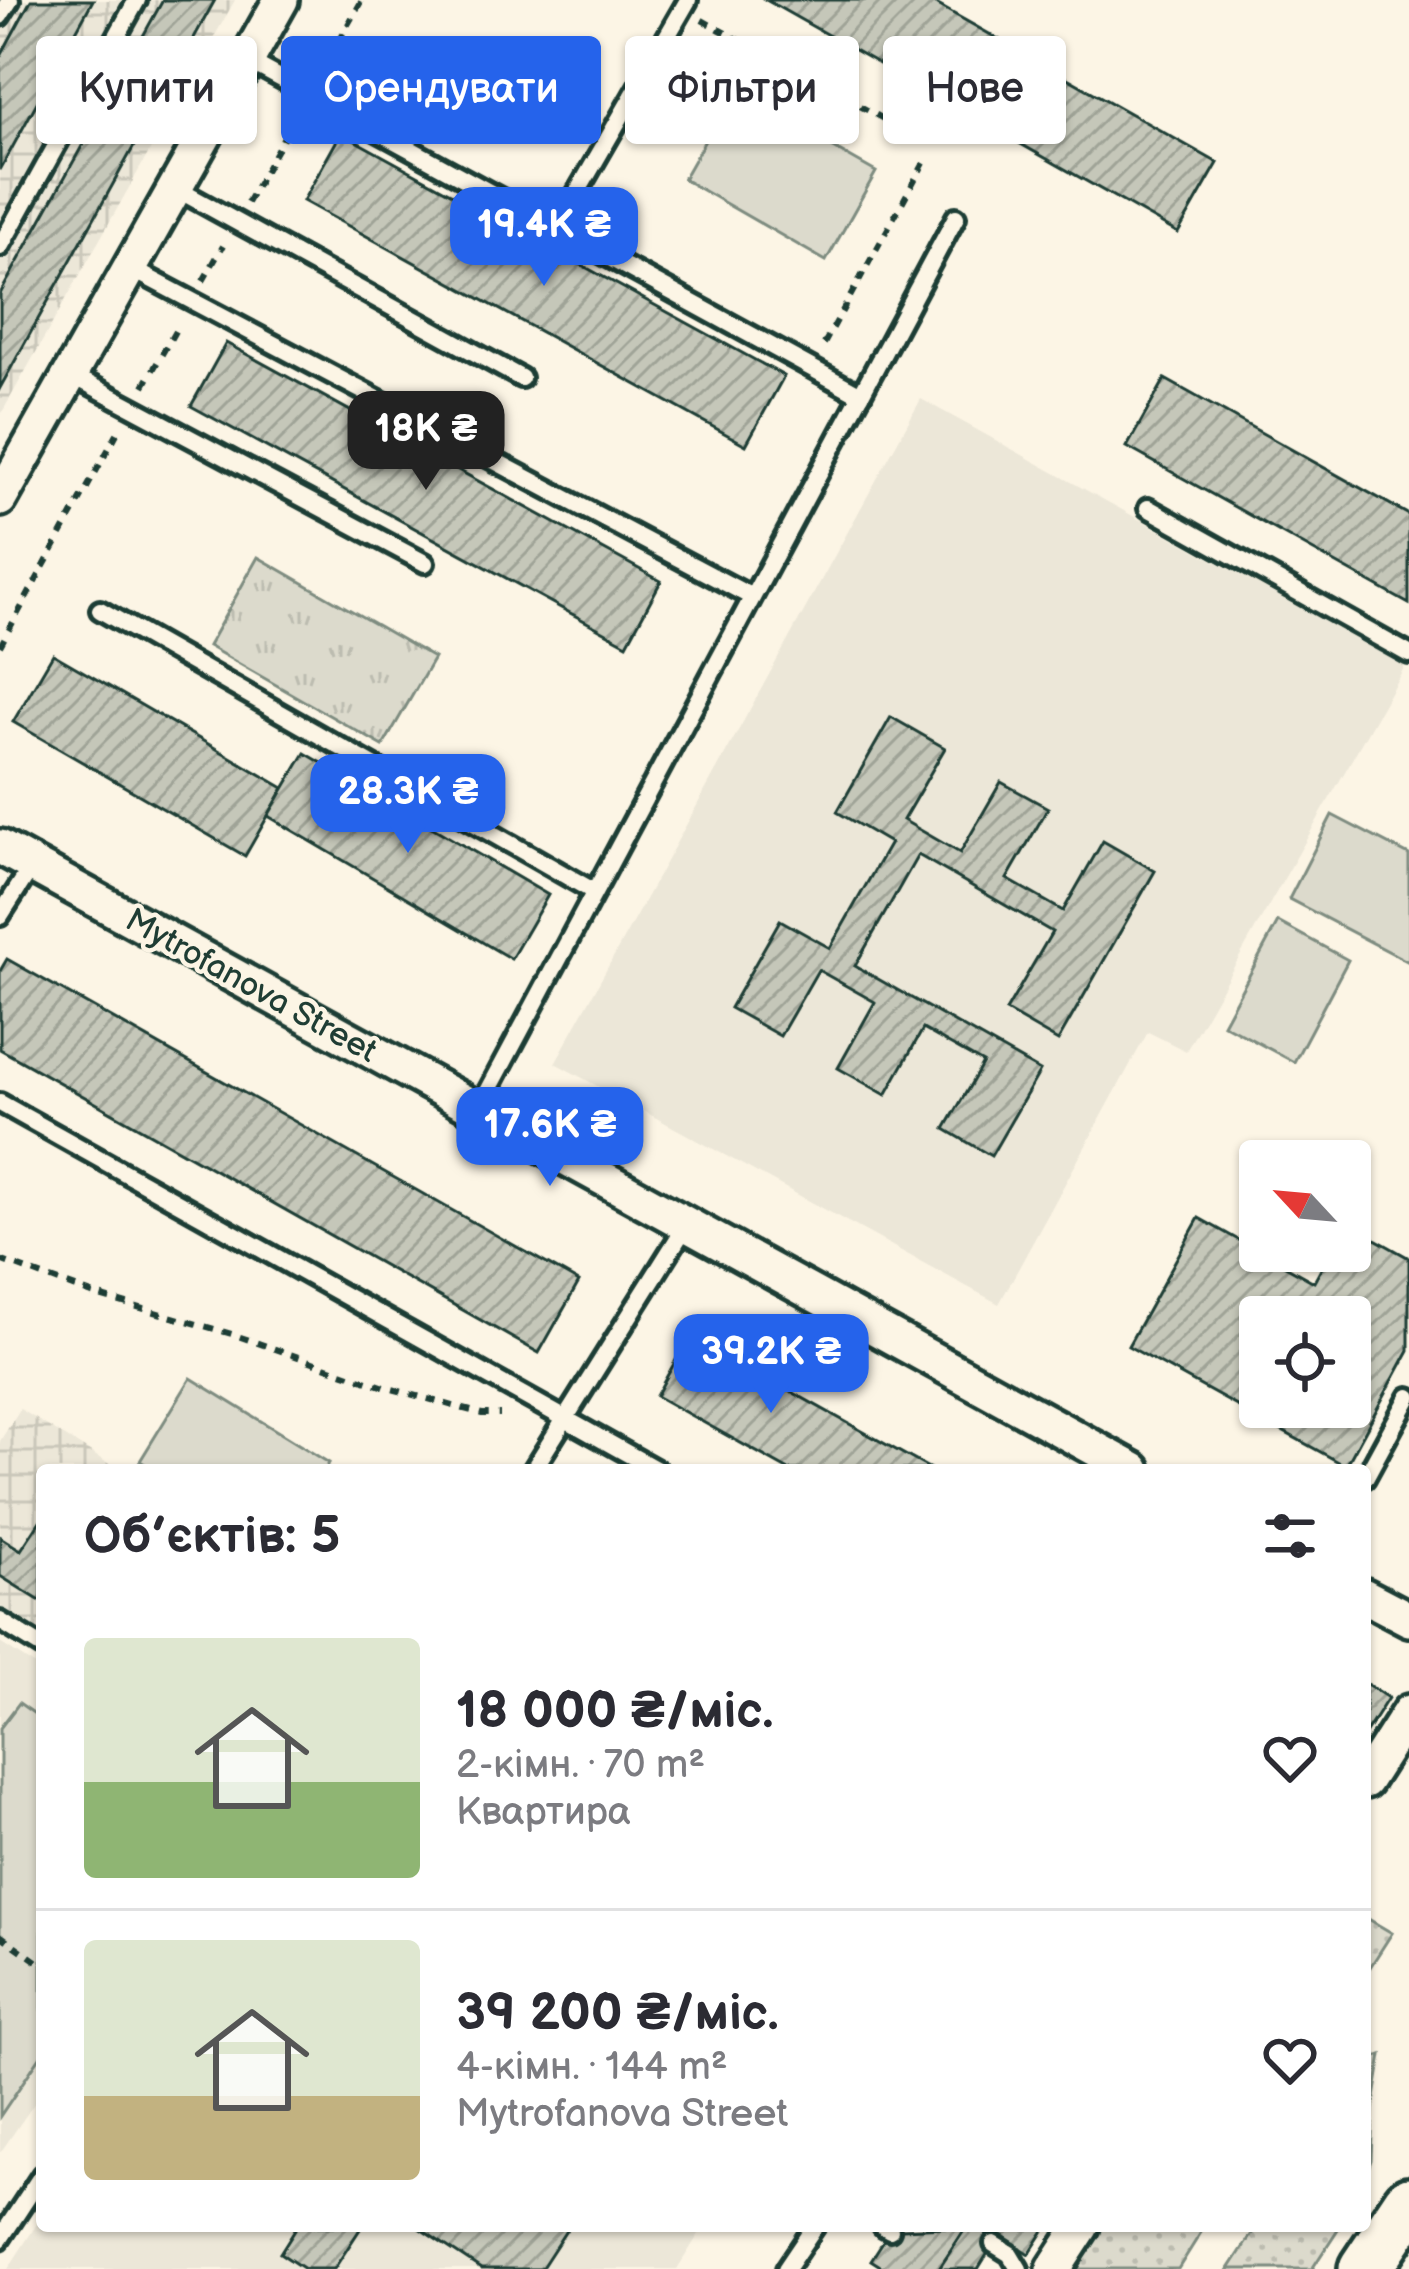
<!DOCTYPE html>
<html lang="uk">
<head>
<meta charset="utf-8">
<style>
  body { margin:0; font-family:"Balsamiq Sans",sans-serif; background:#f7f7f7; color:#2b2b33; height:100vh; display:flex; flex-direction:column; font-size:45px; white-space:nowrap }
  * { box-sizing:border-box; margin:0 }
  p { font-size:39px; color:#7c7c81 }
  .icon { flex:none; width:66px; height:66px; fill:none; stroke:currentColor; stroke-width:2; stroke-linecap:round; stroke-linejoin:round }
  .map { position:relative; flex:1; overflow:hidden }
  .sheet { position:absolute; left:36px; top:1464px; width:1335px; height:768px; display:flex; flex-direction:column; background:#fff; border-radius:12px; box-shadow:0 3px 9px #0004 }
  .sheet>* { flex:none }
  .banner { position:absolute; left:36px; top:36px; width:1338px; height:108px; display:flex; gap:24px }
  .needle { width:78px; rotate:296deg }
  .fabs { position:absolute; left:1239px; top:1140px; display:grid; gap:24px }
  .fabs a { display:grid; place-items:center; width:132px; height:132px; border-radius:12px; background:#fff; box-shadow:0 3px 9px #0004; font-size:60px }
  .price { position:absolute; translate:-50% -102px; padding:0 27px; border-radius:24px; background:#2563eb; color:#fff; font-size:39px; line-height:78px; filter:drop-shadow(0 3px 6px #0008) }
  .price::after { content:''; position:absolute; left:50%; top:72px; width:36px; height:27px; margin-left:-18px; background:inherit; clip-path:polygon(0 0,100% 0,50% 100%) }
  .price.on { background:#222; color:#fff }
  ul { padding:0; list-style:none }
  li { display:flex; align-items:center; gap:36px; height:300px; padding:0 48px }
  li+li { border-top:3px solid #e1e1e2 }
  li span { display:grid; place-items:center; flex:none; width:336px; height:240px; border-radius:12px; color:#555 }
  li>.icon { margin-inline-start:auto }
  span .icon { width:144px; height:144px; fill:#fffc; stroke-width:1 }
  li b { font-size:51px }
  h2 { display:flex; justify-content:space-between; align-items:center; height:144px; padding:0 48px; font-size:51px }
  .tag { padding:0 42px; border-radius:12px; background:#fff; box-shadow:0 3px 9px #0004; font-size:42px; line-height:108px }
  .tag.on { background:#2563eb; color:#fff }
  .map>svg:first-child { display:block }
  .built { fill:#ece7d8 }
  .industrial { fill:url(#industrial-grid) }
  .grass { fill:url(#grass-dots); stroke:#7e8c80; stroke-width:3 }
  .park { fill:url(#park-tufts); stroke:#7e8c80; stroke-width:3 }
  .garden { fill:#dcdacc; stroke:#7e8c80; stroke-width:3 }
  .building { fill:url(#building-hatch); stroke:#1f3d34; stroke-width:3; fill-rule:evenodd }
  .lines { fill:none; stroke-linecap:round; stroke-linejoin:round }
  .lane-casing { stroke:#1f3d34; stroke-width:26 }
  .street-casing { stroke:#1f3d34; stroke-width:42 }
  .primary-casing { stroke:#1f3d34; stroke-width:60 }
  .path { stroke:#1f3d34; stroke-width:6; stroke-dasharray:9 9; stroke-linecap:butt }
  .lane { stroke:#fcf5e5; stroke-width:16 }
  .street { stroke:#fcf5e5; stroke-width:33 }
  .primary { stroke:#fcf5e5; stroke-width:51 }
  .labels { text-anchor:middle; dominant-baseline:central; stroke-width:9; stroke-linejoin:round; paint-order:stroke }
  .street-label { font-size:33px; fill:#1f3d34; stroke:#fcf5e5 }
</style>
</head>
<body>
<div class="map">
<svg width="1409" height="2269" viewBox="0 0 1409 2269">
  <defs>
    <pattern id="industrial-grid" width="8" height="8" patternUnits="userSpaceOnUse" patternTransform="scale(3)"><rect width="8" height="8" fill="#ece7d8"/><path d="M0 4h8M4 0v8" fill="none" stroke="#cac7ba"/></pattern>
    <pattern id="grass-dots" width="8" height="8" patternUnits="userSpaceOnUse" patternTransform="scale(3)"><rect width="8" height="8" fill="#dcdacc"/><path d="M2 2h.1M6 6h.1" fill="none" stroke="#bcbcb0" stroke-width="1.8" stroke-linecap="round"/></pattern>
    <pattern id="park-tufts" width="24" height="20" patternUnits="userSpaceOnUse" patternTransform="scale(3)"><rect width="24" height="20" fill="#dcdacc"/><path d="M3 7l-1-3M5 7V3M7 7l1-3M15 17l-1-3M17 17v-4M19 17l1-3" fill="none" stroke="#bcbcb0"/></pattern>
    <pattern id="building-hatch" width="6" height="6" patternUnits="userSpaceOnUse" patternTransform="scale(3)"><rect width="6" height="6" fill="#c5c7b9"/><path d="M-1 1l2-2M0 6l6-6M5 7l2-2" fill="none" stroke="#9fa397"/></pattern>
  </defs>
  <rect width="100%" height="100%" fill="#fcf5e5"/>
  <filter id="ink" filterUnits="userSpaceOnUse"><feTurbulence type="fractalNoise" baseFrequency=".00833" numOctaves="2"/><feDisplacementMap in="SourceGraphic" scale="24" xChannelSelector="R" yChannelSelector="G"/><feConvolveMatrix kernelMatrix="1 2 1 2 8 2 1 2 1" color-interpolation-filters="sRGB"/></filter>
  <g filter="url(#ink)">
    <!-- built -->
    <g class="built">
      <polygon points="921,399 1405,666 1186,1051 1148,1032 999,1304 555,1063"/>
      <polygon points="0,1643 42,1670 42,2092 0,2153"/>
      <polygon points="42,2216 42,2226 704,2226 677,2269 8,2269"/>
    </g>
    <!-- industrial -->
    <g class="industrial">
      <polygon points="0,0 235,0 0,416"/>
      <polygon points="20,1409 119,1470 42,1470 42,1634 0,1608 0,1441"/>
    </g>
    <!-- grass -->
    <g class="grass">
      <polygon points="1365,1917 1392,1933 1365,1975"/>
      <polygon points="1382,2055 1373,2110 1371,2160 1365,2178 1365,2061"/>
      <polygon points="1082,2226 1205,2226 1178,2269 1054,2269"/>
      <polygon points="1257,2226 1340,2226 1312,2269 1229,2269"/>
    </g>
    <!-- park -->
    <polygon class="park" points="258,557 434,658 383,746 208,646"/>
    <!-- garden -->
    <g class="garden">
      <polygon points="733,91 876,172 826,261 683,179"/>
      <polygon points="1332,815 1409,855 1409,962 1289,899"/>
      <polygon points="1278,922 1348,960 1294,1062 1223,1024"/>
      <polygon points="191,1378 329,1463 325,1470 155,1470 140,1461"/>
      <polygon points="19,1703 42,1719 42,2054 0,2116 0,1728"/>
    </g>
    <!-- building -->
    <g class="building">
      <polygon points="31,0 93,0 0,170 0,57"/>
      <polygon points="163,0 215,0 0,388 0,294"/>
      <polygon points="766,0 929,0 1218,163 1178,233"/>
      <polygon points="341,133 784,376 746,445 303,201"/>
      <polygon points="226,343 661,581 627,644 191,406"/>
      <polygon points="1165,379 1409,515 1409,604 1127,447"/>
      <polygon points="53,654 284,788 245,856 13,722"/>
      <polygon points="891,717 945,748 903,820 960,853 1001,782 1048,808 1007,879 1063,911 1103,841 1155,871 1058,1041 1006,1011 1052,932 918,855 855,966 1040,1071 991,1156 945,1129 983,1063 923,1029 886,1095 838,1068 875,1002 818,970 780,1036 730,1008 780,920 830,948 890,843 837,812"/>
      <polygon points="305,753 548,895 511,959 268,816"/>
      <polygon points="7,959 579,1282 539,1353 0,1049 0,971"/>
      <path d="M1199 1218 1314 1282 1331 1251H1350V1225L1409 1258V1350L1346 1466 1128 1346ZM1260 1317H1350V1407H1260Z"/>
      <polygon points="690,1335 932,1470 789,1470 656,1396"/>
      <polygon points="42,1518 42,1602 0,1576 0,1537 21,1550"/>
      <polygon points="1365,1683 1388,1698 1365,1734"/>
      <polygon points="297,2226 362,2226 334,2269 304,2269 280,2253"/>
      <polygon points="416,2226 569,2226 541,2269 481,2269"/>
      <polygon points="893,2226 902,2229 967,2226 939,2269 885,2269 871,2260"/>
      <polygon points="967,2226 1047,2226 1029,2254 999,2235 978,2269 939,2269"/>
    </g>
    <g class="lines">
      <defs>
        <g id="lane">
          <polyline points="0,16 10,0"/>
          <polyline points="247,60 861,395"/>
          <polyline points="175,188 521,378"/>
          <polyline points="556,229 688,0"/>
          <polyline points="0,247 137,0"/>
          <polyline points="130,268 752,597"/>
          <polyline points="70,374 425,563"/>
          <polyline points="1148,508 1409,654"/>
          <polyline points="100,610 593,891"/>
          <polyline points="0,916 32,866"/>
          <polyline points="0,1103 657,1470"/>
          <polyline points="478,1110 956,217"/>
          <polyline points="533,1470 687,1224"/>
          <polyline points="1365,1478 1409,1397"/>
          <polyline points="0,1621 42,1647"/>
          <polyline points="883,2226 890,2230"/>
          <polyline points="0,2239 42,2175"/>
          <polyline points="994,2244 1010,2254 1019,2269"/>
          <polyline points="786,2269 815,2226"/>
        </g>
        <g id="street">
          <polyline points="0,499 281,0"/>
          <polyline points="0,847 1134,1470"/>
          <polyline points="1365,1596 1409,1619"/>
          <polyline points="1365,1781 1409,1712"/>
          <polyline points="1054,2269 1082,2226"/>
        </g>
        <polyline id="primary" points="1365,2269 1409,2203"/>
      </defs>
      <!-- lane casing -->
      <use href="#lane" class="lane-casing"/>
      <!-- street casing -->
      <use href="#street" class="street-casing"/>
      <!-- primary casing -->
      <use href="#primary" class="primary-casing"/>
      <!-- path -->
      <g class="path">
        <polyline points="702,20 924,141"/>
        <polyline points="321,72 362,0"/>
        <polyline points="247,203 296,115"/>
        <polyline points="203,281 223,246"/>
        <polyline points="824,344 924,163"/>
        <polyline points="144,386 179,324"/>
        <polyline points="0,646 120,428"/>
        <polyline points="0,1260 92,1294 232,1334 385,1387 482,1414 500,1414"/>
        <polyline points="0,1935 42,1965"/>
      </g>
      <!-- lane -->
      <use href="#lane" class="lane"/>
      <!-- street -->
      <use href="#street" class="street"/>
      <!-- primary -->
      <use href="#primary" class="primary"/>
    </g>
  </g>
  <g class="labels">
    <!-- street labels -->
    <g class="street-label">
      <text transform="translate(251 986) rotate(29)">Mytrofanova Street</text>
    </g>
  </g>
</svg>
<div class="fabs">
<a><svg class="needle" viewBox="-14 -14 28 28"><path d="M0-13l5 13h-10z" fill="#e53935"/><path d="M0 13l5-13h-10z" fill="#7c7c81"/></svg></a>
<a><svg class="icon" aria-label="locate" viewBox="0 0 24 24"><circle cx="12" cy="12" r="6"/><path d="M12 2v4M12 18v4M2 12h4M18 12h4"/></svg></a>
</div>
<b class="price" style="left:544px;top:289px">19.4K ₴</b>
<b class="price on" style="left:426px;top:493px">18K ₴</b>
<b class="price" style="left:408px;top:856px">28.3K ₴</b>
<b class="price" style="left:550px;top:1189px">17.6K ₴</b>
<b class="price" style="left:771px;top:1416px">39.2K ₴</b>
<div class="banner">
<a class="tag">Купити</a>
<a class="tag on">Орендувати</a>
<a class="tag">Фільтри</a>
<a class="tag">Нове</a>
</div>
<section class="sheet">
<h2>Об’єктів: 5<svg class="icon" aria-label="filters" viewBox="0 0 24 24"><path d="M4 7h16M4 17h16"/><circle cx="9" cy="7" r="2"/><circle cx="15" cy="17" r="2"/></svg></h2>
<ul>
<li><span style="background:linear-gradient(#dfe7d0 60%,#8fb573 0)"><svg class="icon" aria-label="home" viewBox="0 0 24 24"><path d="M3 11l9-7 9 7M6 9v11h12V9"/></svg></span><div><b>18 000 ₴/міс.</b><p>2-кімн. · 70 m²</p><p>Квартира</p></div><svg class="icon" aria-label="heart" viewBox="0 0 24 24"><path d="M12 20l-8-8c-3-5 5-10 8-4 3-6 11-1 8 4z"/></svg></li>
<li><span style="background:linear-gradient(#dfe7d0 65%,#c2b280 0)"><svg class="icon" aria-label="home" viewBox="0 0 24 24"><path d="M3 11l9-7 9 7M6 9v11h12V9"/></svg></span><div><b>39 200 ₴/міс.</b><p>4-кімн. · 144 m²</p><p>Mytrofanova Street</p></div><svg class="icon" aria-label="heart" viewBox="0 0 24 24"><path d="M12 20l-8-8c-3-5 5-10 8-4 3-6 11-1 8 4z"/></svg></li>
</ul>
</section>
</div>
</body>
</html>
